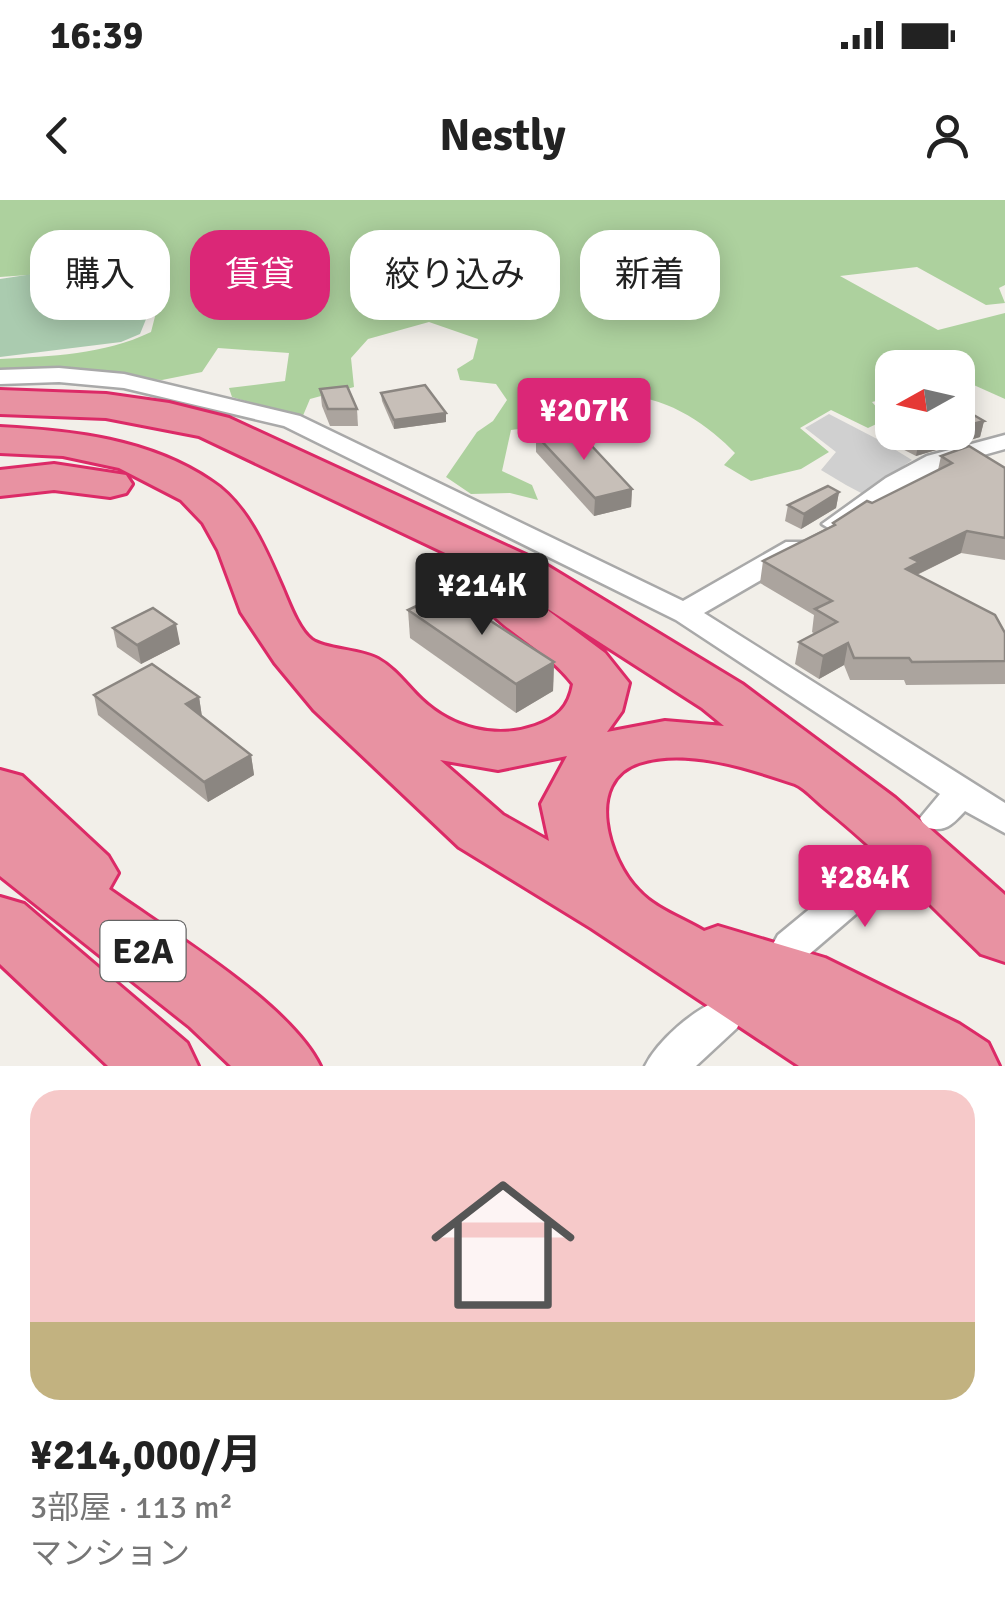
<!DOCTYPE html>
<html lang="ja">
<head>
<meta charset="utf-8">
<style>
  body { margin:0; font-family:Signika,"Noto Sans JP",sans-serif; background:#f6f6f6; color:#222; height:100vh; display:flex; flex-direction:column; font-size:38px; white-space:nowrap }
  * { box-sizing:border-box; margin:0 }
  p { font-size:32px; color:#767676 }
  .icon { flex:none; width:55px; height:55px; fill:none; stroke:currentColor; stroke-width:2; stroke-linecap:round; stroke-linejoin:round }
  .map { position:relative; height:866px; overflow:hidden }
  .panel { display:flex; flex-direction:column; background:#fff; flex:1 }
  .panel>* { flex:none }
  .hud { position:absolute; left:30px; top:30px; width:945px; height:90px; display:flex; gap:20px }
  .needle { width:65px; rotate:262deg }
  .fabs { position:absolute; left:875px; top:150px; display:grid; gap:20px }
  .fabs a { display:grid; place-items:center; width:100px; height:100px; border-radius:20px; background:#fff; box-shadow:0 5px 25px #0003; font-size:50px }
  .price { position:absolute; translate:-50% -85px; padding:0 22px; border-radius:10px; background:#db2777; color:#fff; font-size:32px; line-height:65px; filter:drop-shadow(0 2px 5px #0008) }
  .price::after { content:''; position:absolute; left:50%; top:60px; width:30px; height:22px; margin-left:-15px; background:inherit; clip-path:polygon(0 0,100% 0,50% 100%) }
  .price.on { background:#222; color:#fff }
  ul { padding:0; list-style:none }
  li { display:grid; align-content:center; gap:20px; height:530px; padding:0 30px }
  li+li { border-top:2px solid #e0e0e0 }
  li span { display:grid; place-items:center; height:310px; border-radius:30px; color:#555 }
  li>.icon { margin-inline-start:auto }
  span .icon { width:180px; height:180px; fill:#fffc; stroke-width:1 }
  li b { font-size:42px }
  .chip { padding:0 35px; border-radius:30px; background:#fff; box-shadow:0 5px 25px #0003; font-size:35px; line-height:90px }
  .chip.on { background:#db2777; color:#fff }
  .status { display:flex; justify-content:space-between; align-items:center; height:70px; padding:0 50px; background:#fff; direction:ltr }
  .status svg { height:28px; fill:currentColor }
  header { display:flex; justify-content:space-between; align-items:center; height:130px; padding:0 30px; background:#fff; font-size:45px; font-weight:700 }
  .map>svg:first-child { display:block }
  .religious { fill:#d0d0d0 }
  .forest { fill:#add19e }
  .cemetery { fill:#aacbaf }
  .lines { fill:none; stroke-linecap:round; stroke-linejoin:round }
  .street-casing { stroke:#a9a9a9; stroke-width:5 }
  .highway-casing { stroke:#dc2a67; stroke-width:6 }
  .street { fill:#fff; fill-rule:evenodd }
  .highway { fill:#e892a2; fill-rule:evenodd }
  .wall { fill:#aba49e }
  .shaded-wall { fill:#8b8681 }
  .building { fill:#c7bfb8; stroke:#8b8681; stroke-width:2.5 }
  .labels { text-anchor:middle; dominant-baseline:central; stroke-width:8; stroke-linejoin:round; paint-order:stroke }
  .shield { fill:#fff; stroke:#646464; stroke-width:2.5 }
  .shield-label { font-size:35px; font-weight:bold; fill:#222 }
</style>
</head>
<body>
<div class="status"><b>16:39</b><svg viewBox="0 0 49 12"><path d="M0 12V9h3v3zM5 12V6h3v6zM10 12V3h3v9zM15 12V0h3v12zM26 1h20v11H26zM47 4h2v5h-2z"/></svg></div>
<header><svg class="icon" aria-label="back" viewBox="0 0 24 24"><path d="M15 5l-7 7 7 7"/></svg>Nestly<svg class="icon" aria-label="person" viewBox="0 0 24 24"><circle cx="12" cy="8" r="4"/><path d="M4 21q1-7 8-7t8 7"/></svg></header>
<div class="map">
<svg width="1005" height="866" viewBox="0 0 1005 866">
  <rect width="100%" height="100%" fill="#f2efe9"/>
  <!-- religious -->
  <polygon class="religious" points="829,214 881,241 912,260 863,294 846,285 821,270 836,252 805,228"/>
  <!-- forest -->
  <path class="forest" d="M0 0H1005V85L999 88 1005 103 986 105 917 67 840 76 938 130 1005 113V199L967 182 958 184V168H892V197L872 202 887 219 868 228 831 210 800 228 829 252 801 269 751 281 724 265 735 253C705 221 644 180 598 204 591 208 587 216 580 219 561 228 532 227 511 230L502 271 532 285 538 300 510 293 471 294 446 277 477 232 493 221 507 200 496 184 460 180 457 169 473 159 478 139 429 122 368 139 351 158 354 187 310 199 302 218 232 197 229 188 285 181 289 153 218 148 202 172 162 180 0 171V159C52 156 103 155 151 132L159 101 141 67 0 77Z"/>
  <!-- cemetery -->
  <polygon class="cemetery" points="124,71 153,102 140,134 121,142 0,157 0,79 33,74 61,79"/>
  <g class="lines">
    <defs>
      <g id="street">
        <path d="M59 168 124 174 300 216 683 401 786 342H806L810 348 806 354 704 413 1005 603V633L965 611C952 625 945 633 925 627L920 618 940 594 676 420 284 226 124 188 59 182 0 184V170Z"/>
        <polygon points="1005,235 1005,249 944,266 844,330 835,332 822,324 886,278 927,256"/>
        <polygon points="893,647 906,651 912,661 906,671 806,757 792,762 778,757 772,746 778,735 880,651"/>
        <path d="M722 799 737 804 743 816 737 828 696 866H645C658 840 695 808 722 799Z"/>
      </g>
      <g id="highway">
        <path d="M0 190 106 194 169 203 229 218 541 362 742 484 895 598 1005 695V762L981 754C930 705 880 652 825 608 816 601 805 588 795 584 751 569 686 547 639 563 584 581 608 660 639 691 654 708 684 719 704 731L718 726 825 758 959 824 988 843 999 866H799L591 728 459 647 314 510 275 463 241 412 218 350 203 323 181 300 119 268 63 256 0 253V227C73 231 149 239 211 281 247 304 266 350 282 387 289 403 298 429 312 440 326 450 360 449 378 459 396 469 407 486 422 500 452 528 495 540 535 526 557 518 569 508 573 484 536 436 478 427 460 360L199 236 106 218 0 214ZM534 400 702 508 724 526 665 521 607 532 622 511 629 483 605 453ZM567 556 541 604 549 641 503 615 440 560 498 570Z"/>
        <polygon points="54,264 126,275 132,284 126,293 110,297 54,290 0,296 0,270"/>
        <path d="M0 570 22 576 108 656 118 673 109 689C168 731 290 804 320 866H231L190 827 0 676Z"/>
        <polygon points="0,697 24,704 187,843 198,866 108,866 0,764"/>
      </g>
    </defs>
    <!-- street casing -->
    <use href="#street" class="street-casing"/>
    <!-- highway casing -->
    <use href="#highway" class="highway-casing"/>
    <!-- street -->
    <use href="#street" class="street"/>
    <!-- highway -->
    <use href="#highway" class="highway"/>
  </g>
  <!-- wall -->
  <g class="wall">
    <polygon points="320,189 357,209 358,226 330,226 322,206"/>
    <polygon points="381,193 446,222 394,229 382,201"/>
    <polygon points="892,218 892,232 958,232 984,221 980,237 916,256 877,236 880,221"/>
    <polygon points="536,235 632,289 631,307 594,316 536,252"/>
    <polygon points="941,256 1005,268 1005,360 961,353 917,375 1005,433 1005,484 906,485 904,480 850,480 844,465 819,479 795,464 799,442 815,434 812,432 814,415 760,383 763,361 938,270"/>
    <polygon points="839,292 836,308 801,329 785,321 788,305"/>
    <polygon points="408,410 554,462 553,491 516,513 410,438"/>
    <polygon points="113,428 180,444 141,464 117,447"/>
    <polygon points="94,495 199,497 202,517 251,555 254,575 208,602 98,515"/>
  </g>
  <!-- shaded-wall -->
  <g class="shaded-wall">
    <polygon points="446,213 446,222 394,229 394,220"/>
    <polygon points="984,221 980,237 916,256 919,240 944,232 958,232 958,228"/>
    <polygon points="632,289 631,307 594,316 595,298"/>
    <polygon points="839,292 836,308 801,329 804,314"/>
    <polygon points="967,331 961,353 916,375 901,391 911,358"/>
    <polygon points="176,424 180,444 141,464 137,445"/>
    <polygon points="848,443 844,465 819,479 823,456"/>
    <polygon points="554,462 553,491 516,513 516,484"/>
    <polygon points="199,497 202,517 186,504"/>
    <polygon points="251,555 254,575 208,602 204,582"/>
  </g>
  <!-- building -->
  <g class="building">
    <polygon points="425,185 446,213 394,220 381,193"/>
    <polygon points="347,186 357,209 328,209 320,189"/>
    <polygon points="958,206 984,221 958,228"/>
    <polygon points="892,218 892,227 880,221"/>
    <polygon points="575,228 632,289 595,298 536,235"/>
    <polygon points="904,232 944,232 919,240"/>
    <polygon points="969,246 1005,268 1005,338 967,331 911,358 919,362 906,369 995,415 1005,433 1005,461 912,462 909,458 854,458 848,443 823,456 799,442 837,422 815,409 832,401 763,361 835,325 833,323 867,301 872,303 952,263 941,256"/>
    <polygon points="828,286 839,292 804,314 788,305"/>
    <polygon points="446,392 554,462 516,484 408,410"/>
    <polygon points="153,408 176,424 137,445 113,428"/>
    <polygon points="152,464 199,497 186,504 251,555 204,582 94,495"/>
  </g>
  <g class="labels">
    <!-- shield labels -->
    <rect class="shield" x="100.5" y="721" width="85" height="60" rx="8"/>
    <g class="shield-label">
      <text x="143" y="751">E2A</text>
    </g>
  </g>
</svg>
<div class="fabs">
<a><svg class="needle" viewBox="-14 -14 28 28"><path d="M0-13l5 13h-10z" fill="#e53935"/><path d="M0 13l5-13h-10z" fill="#767676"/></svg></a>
</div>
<b class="price" style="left:584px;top:263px">¥207K</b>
<b class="price on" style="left:482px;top:438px">¥214K</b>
<b class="price" style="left:865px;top:730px">¥284K</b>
<div class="hud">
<a class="chip">購入</a>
<a class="chip on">賃貸</a>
<a class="chip">絞り込み</a>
<a class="chip">新着</a>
</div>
</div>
<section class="panel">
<ul>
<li><span style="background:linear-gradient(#f6c9c9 75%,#c2b280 0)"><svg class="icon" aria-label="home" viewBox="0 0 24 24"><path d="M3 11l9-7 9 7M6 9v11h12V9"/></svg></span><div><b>¥214,000/月</b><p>3部屋 · 113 m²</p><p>マンション</p></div></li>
</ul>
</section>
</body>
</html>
